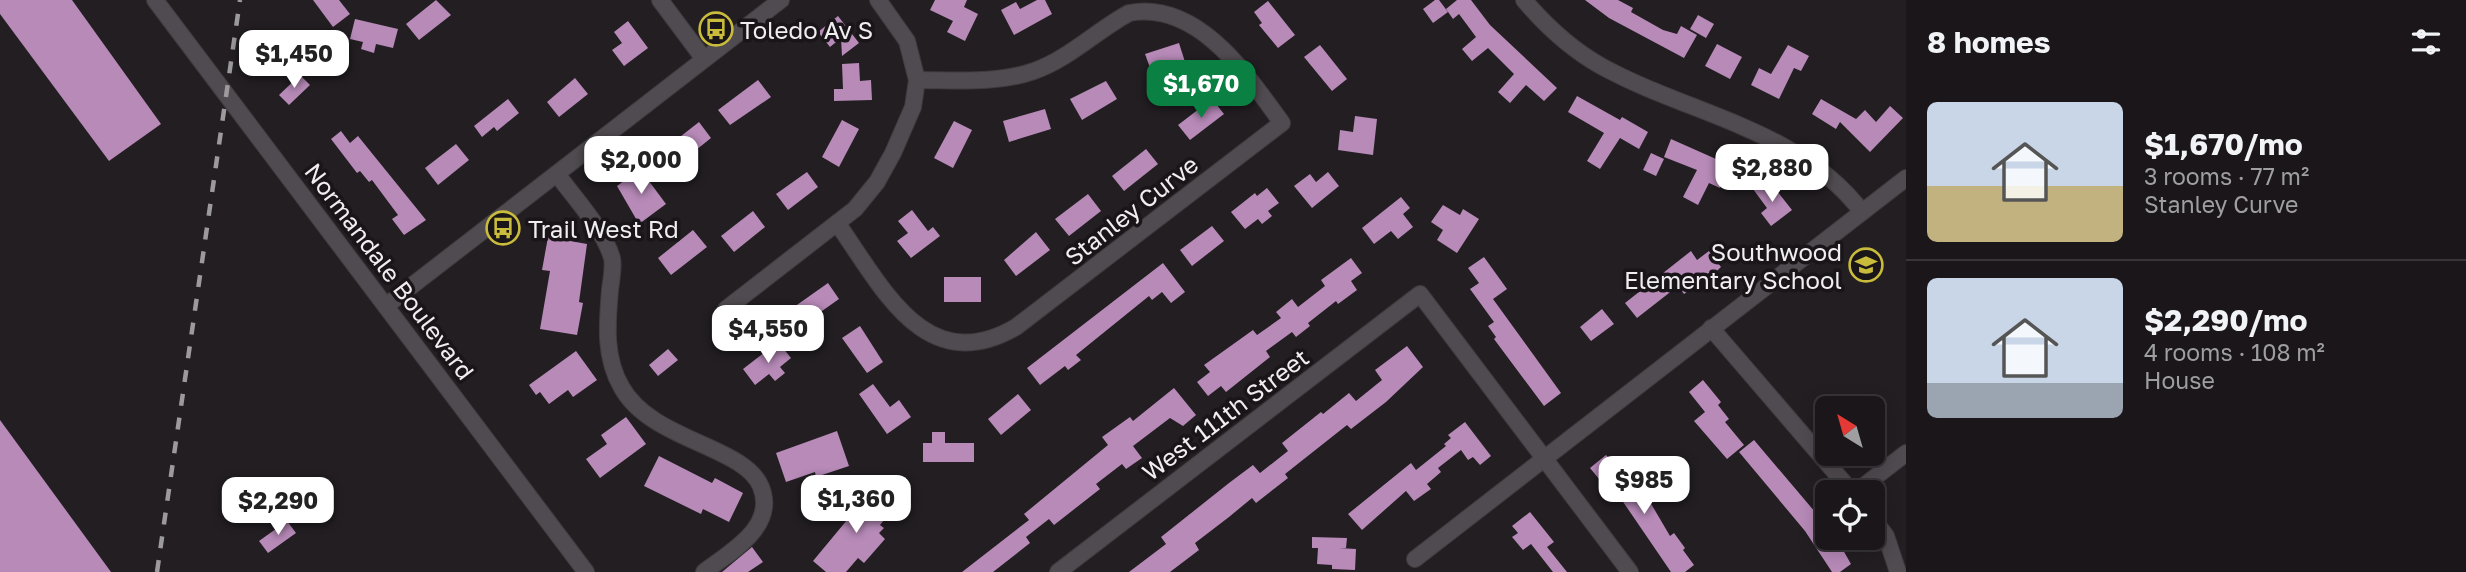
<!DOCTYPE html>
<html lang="en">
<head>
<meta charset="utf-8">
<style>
  body { margin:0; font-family:"Golos Text",sans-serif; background:#272327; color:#f1f3f6; height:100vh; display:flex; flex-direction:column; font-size:26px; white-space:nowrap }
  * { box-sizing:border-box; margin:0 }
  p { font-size:23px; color:#9f9fa2 }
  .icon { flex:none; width:38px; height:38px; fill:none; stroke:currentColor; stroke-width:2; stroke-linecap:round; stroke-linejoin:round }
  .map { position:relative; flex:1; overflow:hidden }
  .sheet { display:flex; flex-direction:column; background:#1a161a; width:560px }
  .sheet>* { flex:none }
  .needle { width:46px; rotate:323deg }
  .buttons { position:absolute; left:1815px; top:396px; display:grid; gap:14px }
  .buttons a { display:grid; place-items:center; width:70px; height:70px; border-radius:10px; background:#1a161a; box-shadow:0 4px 18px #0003,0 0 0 2px #383539; font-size:35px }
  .price { position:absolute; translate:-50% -60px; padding:0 16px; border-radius:14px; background:#fff; color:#222; font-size:23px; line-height:46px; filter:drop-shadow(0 2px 4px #0008) }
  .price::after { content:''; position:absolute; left:50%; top:42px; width:21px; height:16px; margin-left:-10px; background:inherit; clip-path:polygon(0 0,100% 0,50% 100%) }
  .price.current { background:#0b8043; color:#fff }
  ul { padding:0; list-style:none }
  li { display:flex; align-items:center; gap:21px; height:175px; padding:0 21px }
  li+li { border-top:2px solid #383539 }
  li span { display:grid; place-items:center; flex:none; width:196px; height:140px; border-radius:10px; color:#555 }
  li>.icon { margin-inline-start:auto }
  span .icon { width:84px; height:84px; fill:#fffc; stroke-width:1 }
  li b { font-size:30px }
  h2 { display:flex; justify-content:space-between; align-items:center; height:84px; padding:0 21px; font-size:30px }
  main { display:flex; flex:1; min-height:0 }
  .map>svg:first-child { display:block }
  .building { fill:#b78ab8 }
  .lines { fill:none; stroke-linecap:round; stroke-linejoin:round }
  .minor-casing { stroke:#3e3b3e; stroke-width:18 }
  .minor { stroke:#504b50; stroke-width:16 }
  .rail { stroke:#9d9a9d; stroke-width:4.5; stroke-dasharray:12 12; stroke-linecap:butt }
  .labels { text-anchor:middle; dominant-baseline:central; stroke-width:7; stroke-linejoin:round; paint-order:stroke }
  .poi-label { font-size:24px; fill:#f1eef1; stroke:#191519; text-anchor:start }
  .street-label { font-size:24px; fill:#f1eef1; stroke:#191519 }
</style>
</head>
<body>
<main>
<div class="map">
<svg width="1906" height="572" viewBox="0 0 1906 572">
  <rect width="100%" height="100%" fill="#221e22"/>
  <!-- building -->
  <g class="building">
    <polygon points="0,0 72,0 161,124 109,161 0,14"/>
    <polygon points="313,0 339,0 350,14 333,27"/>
    <polygon points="436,0 451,15 419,40 406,24"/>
    <polygon points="935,0 967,0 964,7 978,14 965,41 947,32 953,21 930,10"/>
    <polygon points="1037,0 1045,0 1052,14 1014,35 1001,10 1016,2 1020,9"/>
    <polygon points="1435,0 1439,0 1448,12 1433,23 1423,9"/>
    <polygon points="1457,0 1471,0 1490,25 1557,88 1544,101 1526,85 1510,103 1498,92 1514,74 1488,48 1472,61 1462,49 1476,37 1459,14 1453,19 1446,9"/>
    <polygon points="1585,0 1618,0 1633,8 1631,12 1663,30 1677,34 1681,26 1697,35 1684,58 1609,18"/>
    <polygon points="1268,1 1295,35 1278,48 1259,25 1262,23 1254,12"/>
    <polygon points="1698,15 1714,24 1706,38 1690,29"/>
    <polygon points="838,16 859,43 842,56 841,38 830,47 818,32"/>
    <polygon points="355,19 398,29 393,48 376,44 374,53 361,49 363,42 350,39"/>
    <polygon points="628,21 648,48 624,66 612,50 622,43 614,32"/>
    <polygon points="1179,43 1185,62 1152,73 1145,54"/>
    <polygon points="1717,44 1742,57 1730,79 1705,66"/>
    <polygon points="1320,45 1347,79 1332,91 1304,57"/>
    <polygon points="1788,45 1809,56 1801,71 1794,68 1779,99 1751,85 1759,68 1771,74"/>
    <polygon points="859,63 860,81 871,80 872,100 834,101 834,89 843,89 842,64"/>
    <polygon points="300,75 310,85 289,105 279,95"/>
    <polygon points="575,78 588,94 559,117 547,102"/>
    <polygon points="758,80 771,97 730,125 718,110"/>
    <polygon points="1106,81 1117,99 1082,120 1070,99"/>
    <polygon points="1577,96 1620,120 1622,117 1648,132 1639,149 1620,138 1600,169 1587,161 1604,133 1568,112"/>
    <polygon points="508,99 519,113 497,131 494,127 482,137 474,126"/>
    <polygon points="1212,99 1224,114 1190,140 1178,125"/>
    <polygon points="1821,99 1856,119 1865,110 1876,122 1890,106 1903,118 1870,152 1840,122 1836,129 1812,114"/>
    <polygon points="1045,109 1051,129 1009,142 1003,121"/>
    <polygon points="1355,116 1377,119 1373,155 1338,150 1340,130 1353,132"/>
    <polygon points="842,120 859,129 839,167 822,157"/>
    <polygon points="954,121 972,130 953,168 934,158"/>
    <polygon points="699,122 711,138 680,163 667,147"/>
    <polygon points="341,131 350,143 358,136 426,220 404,235 392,219 398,215 372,180 369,182 360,171 357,173 331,139"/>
    <polygon points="1671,139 1743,171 1735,189 1722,183 1720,188 1709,183 1698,205 1683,197 1697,170 1664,157"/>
    <polygon points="456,144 469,160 438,185 425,168"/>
    <polygon points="1146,149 1158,164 1124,191 1112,176"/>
    <polygon points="1651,153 1664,159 1656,176 1643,170"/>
    <polygon points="640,169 666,204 639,224 617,186"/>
    <polygon points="807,172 818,187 788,210 776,194"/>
    <polygon points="1328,172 1339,186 1312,208 1294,186 1310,174 1316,182"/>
    <polygon points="1762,182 1768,191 1773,186 1792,210 1771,226 1761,213 1767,208 1753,189"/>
    <polygon points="1267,188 1279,203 1268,211 1272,216 1262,224 1258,219 1245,229 1231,212 1255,193 1257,196"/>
    <polygon points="1088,194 1101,211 1069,236 1055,219"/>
    <polygon points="1401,197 1410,208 1403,214 1413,227 1398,239 1391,231 1374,244 1362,228"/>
    <polygon points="1443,205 1460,215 1463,209 1479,219 1457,253 1437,240 1443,230 1431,222"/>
    <polygon points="912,210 928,231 933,227 940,236 911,258 897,241 908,233 898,221"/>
    <polygon points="753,211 765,227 734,252 721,236"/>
    <polygon points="1212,226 1224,241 1192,266 1180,250"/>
    <polygon points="693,230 707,247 671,275 658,258"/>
    <polygon points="1036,232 1050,250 1016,276 1004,260"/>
    <polygon points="548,237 587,244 579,302 583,303 577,335 540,329 550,271 542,270"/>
    <polygon points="1691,251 1697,260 1709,251 1721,267 1700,287 1698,284 1684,294 1678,286 1637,318 1625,303"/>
    <polygon points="1484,257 1507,289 1493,299 1561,393 1544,406 1494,339 1496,337 1488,326 1494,322 1470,289 1479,283 1468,268"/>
    <polygon points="1351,258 1362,273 1351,281 1357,290 1338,304 1336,301 1308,323 1310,326 1296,337 1292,332 1266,351 1270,357 1226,392 1221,386 1208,396 1197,382 1210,372 1204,365 1253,330 1257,335 1281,318 1276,312 1292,299 1298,307 1325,286 1321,280"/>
    <polygon points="1163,263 1185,292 1171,303 1162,292 1152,300 1149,296 1076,355 1081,360 1068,370 1065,366 1040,385 1027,368"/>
    <rect x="944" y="277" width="37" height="25"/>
    <polygon points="828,283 839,299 805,323 794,307"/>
    <polygon points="1602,309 1614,324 1591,341 1580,327"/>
    <polygon points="860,326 883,362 867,373 842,338"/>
    <polygon points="778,342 791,358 780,367 785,373 775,381 769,374 755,385 743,369"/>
    <polygon points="1407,346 1423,367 1386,402 1351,429 1347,425 1285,474 1288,478 1256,503 1252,498 1229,517 1195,543 1199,550 1170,572 1129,572 1166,544 1161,537 1229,483 1253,465 1260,473 1288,451 1282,443 1321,412 1323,414 1349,393 1356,401 1382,380 1375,370"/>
    <polygon points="668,349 678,360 658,376 649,365"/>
    <polygon points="576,351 597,380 573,397 568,390 549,404 540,392 536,395 529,385"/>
    <polygon points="1703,380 1721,402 1718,405 1729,419 1725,422 1744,445 1727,459 1694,421 1705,412 1689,392"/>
    <polygon points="873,384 890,407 899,400 911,417 887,434 859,394"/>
    <polygon points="1174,388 1196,415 1183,426 1170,418 1133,446 1142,458 1126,469 1122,464 1096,484 1100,489 1054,525 1049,519 1026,537 1030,543 993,572 962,572 1029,520 1024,514 1108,445 1102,437 1130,417 1133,421"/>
    <polygon points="1018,394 1031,410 1001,435 988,419"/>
    <polygon points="626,417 646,444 600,478 586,459 607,444 601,435"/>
    <polygon points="0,420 111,572 0,572"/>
    <polygon points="1465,422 1491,456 1480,465 1473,457 1468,460 1461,450 1438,468 1441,472 1427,484 1431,489 1414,501 1406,491 1362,530 1348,514 1411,463 1416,470 1446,446 1444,444 1451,438 1448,435"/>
    <polygon points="837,431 849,466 816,477 815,472 786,482 776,453"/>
    <polygon points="932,432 945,432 945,443 974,443 974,462 923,462 923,443 932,443"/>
    <polygon points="1754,440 1821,519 1827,527 1827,537 1834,537 1843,550 1851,564 1840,572 1832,572 1805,531 1739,452"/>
    <polygon points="1606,455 1640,493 1643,490 1670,536 1674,533 1685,548 1683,550 1694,565 1685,572 1671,572 1617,493 1613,496 1590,468"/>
    <polygon points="659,456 712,483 715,478 743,493 729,522 703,509 701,514 644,486"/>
    <polygon points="869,487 894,508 880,525 884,528 879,533 885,539 864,563 858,558 846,572 826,572 813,561 852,514 849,511"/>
    <polygon points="1530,512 1554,542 1547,547 1567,572 1553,572 1531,544 1523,550 1512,537 1518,533 1512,526"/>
    <polygon points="287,521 296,533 268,553 259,541"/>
    <polygon points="1312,537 1347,538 1346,548 1339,548 1356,549 1355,570 1332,569 1332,565 1317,564 1318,548 1312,548"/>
    <polygon points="752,547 763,562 748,572 722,572"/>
  </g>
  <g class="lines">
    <defs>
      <g id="minor">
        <polyline points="155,0 586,572"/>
        <polyline points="660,0 704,59"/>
        <path d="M1524 0C1546 26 1571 49 1601 66 1688 114 1800 129 1862 212"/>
        <path d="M557 174C575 199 603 228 612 258 614 267 611 281 610 290 607 324 604 358 622 388 652 441 745 446 761 487 777 527 730 552 704 572"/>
        <path d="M837 223C882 286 925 380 1016 327L1282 123C1249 78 1199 0 1129 13 1096 31 1070 58 1034 71 997 84 956 80 917 80"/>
        <polyline points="387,305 781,0"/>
        <polyline points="726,309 855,209 877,182 893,153 913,107 917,80 907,41 878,0"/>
        <polyline points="1711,328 1852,492"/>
        <polyline points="1856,492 1906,453"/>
        <polyline points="1872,517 1886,536 1898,572"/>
        <polyline points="1415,559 1906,178"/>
        <polyline points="1058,572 1420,294 1630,572"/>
      </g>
    </defs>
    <!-- minor casing -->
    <use href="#minor" class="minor-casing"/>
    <!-- minor -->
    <use href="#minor" class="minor"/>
    <!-- rail -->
    <polyline class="rail" points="157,572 240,0"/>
  </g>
  <!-- icons -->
  <defs>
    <symbol id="bus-ring" viewBox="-11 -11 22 22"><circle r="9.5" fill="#191519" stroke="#c9bb3b" stroke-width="1.5"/><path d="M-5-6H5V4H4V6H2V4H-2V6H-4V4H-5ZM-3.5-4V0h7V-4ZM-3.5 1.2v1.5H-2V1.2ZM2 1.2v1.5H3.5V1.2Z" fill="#c9bb3b"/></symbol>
    <symbol id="school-ring" viewBox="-11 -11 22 22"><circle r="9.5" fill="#191519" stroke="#c9bb3b" stroke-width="1.5"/><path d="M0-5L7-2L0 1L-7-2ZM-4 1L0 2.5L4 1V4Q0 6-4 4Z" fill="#c9bb3b"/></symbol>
  </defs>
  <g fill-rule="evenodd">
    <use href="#bus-ring" x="697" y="10" width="38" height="38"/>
    <use href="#bus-ring" x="484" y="209" width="38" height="38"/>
    <use href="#school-ring" x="1847" y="246" width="38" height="38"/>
  </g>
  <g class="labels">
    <!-- poi labels -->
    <g class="poi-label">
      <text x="740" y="29">Toledo Av S</text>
      <text x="528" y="228">Trail West Rd</text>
      <text x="1842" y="251" text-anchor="end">Southwood<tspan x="1842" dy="28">Elementary School</tspan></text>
    </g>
    <!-- street labels -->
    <g class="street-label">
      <text transform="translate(1131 210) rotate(-38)">Stanley Curve</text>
      <text transform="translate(390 271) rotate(53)">Normandale Boulevard</text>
      <text transform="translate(1225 414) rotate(-37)">West 111th Street</text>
    </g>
  </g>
</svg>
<div class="buttons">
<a><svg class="needle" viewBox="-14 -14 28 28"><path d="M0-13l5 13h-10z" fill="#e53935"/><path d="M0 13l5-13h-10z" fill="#9f9fa2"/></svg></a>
<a><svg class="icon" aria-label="locate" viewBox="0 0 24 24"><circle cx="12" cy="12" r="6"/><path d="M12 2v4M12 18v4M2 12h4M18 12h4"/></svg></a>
</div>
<b class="price" style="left:294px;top:90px">$1,450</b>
<b class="price current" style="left:1201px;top:120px">$1,670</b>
<b class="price" style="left:641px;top:196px">$2,000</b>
<b class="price" style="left:1772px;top:204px">$2,880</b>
<b class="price" style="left:768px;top:365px">$4,550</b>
<b class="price" style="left:1644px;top:516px">$985</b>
<b class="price" style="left:856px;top:535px">$1,360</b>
<b class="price" style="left:278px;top:537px">$2,290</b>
</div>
<section class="sheet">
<h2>8 homes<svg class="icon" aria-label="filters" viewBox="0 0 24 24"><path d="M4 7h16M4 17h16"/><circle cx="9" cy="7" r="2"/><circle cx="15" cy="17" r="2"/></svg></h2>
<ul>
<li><span style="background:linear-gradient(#c9d6e8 60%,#c2b280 0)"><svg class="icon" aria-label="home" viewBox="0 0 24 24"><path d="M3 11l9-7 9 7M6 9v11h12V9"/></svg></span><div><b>$1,670/mo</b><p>3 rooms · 77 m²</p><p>Stanley Curve</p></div></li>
<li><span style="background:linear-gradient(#c9d6e8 75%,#9aa5b1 0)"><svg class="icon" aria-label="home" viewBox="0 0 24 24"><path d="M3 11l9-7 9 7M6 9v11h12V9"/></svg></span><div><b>$2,290/mo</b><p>4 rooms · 108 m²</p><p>House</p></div></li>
</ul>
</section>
</main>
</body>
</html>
